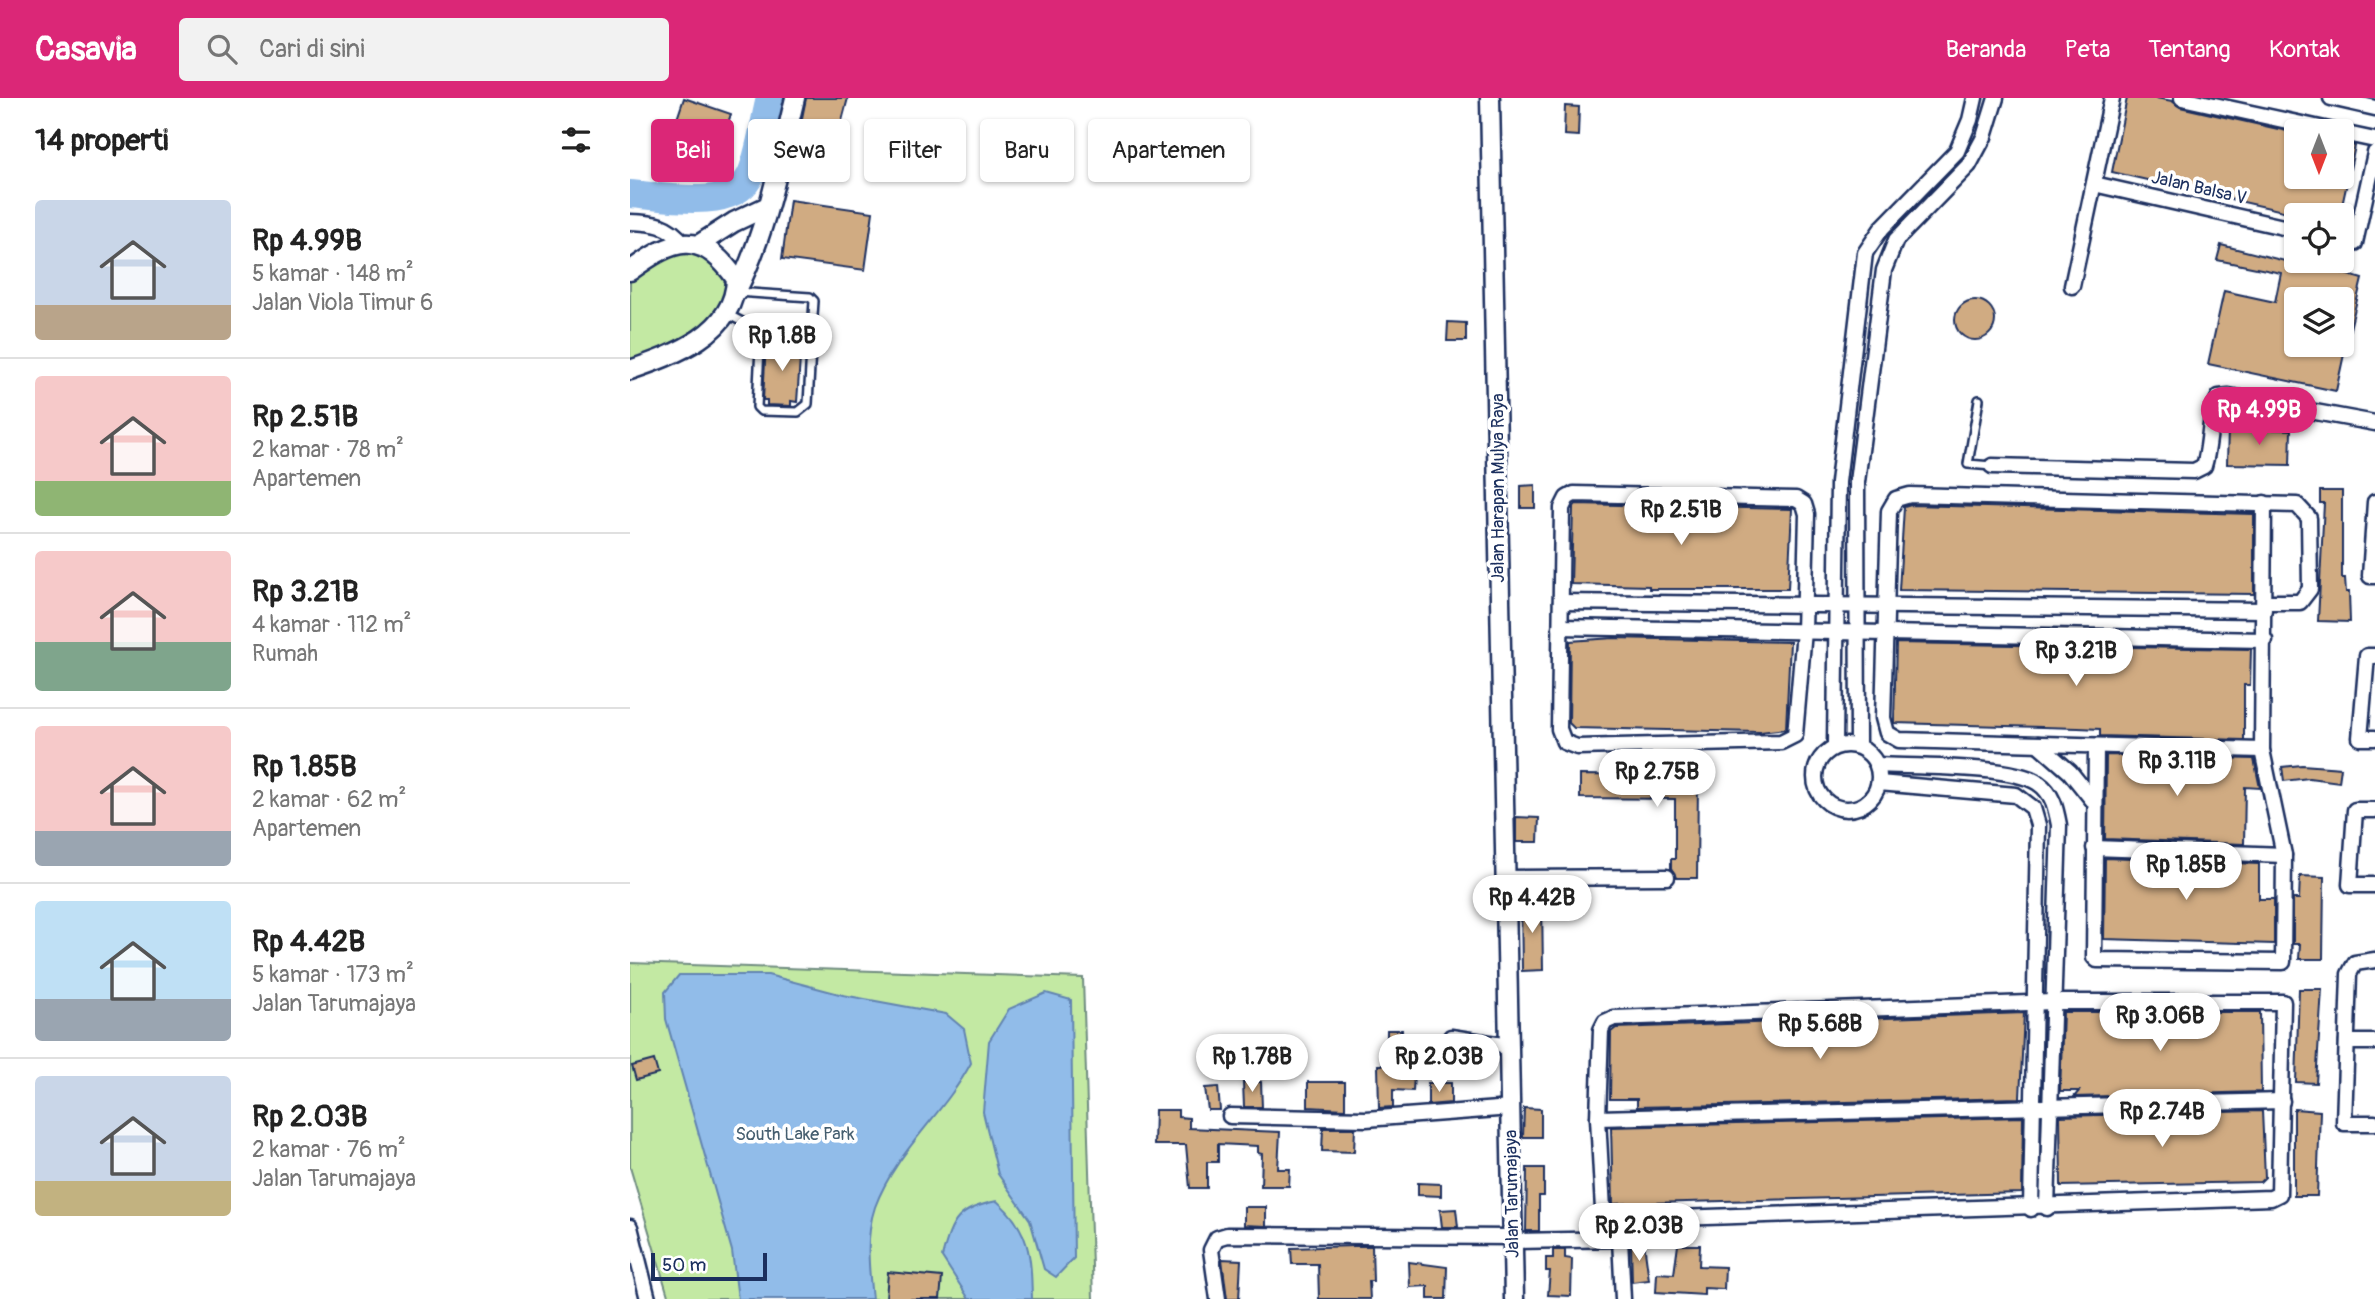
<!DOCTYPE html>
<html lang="id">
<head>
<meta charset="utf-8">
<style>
  body { margin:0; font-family:Pangolin,sans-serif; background:#f2f2f2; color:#222; height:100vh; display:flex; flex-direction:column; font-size:26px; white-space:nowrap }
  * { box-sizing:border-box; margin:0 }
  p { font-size:23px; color:#767676 }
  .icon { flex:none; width:38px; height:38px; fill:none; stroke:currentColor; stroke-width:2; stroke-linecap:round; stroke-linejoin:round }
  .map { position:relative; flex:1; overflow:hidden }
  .details { display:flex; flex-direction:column; background:#fff; width:630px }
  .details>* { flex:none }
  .guide { position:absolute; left:21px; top:21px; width:665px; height:63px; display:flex; gap:14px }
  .needle { width:46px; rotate:180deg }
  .fabs { position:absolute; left:1654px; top:21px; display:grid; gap:14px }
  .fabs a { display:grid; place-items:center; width:70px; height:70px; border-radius:7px; background:#fff; box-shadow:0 2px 5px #0004; font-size:35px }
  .scale { position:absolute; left:21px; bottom:18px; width:116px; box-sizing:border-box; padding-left:7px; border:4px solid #1b2f5e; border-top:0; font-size:19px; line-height:24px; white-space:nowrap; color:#1b2f5e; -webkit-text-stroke:5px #fff; paint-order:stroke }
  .price { position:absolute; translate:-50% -60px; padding:0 16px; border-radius:24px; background:#fff; color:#222; font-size:23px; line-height:46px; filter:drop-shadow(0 2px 4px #0008) }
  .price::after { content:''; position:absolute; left:50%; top:42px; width:21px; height:16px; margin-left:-10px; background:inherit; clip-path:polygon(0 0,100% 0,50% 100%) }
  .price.current { background:#db2777; color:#fff }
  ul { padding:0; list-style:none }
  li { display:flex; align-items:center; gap:21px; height:175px; padding:0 35px }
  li+li { border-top:2px solid #e0e0e0 }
  li span { display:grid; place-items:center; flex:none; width:196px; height:140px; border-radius:7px; color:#555 }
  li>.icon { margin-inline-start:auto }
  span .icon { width:84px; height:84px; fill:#fffc; stroke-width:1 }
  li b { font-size:30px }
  h2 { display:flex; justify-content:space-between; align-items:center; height:84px; padding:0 35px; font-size:30px }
  .pill { padding:0 24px; border-radius:7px; background:#fff; box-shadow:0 2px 5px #0004; font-size:24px; line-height:63px }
  .pill.current { background:#db2777; color:#fff }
  header { display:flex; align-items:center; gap:42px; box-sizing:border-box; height:98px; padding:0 35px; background:#db2777; color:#fff }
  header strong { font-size:33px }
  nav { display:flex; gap:38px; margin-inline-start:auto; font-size:24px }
  .search { width:490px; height:63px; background:#f2f2f2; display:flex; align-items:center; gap:18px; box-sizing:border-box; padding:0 24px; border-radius:7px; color:#767676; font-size:26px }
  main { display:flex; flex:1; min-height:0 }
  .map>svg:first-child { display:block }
  .green { fill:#c3e9a3; stroke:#6f8c80; stroke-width:2 }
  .water { fill:#91bce9; stroke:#6284b1; stroke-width:2 }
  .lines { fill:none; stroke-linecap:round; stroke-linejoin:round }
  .river { stroke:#91bce9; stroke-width:28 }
  .building { fill:#d0ab82; stroke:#1b2f5e; stroke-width:2 }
  .service-casing { stroke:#1b2f5e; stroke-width:12 }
  .minor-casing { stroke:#1b2f5e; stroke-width:19 }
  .tertiary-casing { stroke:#1b2f5e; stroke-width:23 }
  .service { stroke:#fff; stroke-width:7 }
  .minor { stroke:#fff; stroke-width:14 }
  .tertiary { stroke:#fff; stroke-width:18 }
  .labels { text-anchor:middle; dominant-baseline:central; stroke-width:7; stroke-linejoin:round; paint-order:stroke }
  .street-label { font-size:18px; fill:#1b2f5e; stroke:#fff }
  .park-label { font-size:18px; fill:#455e6f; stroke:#fff }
</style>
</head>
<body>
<header>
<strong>Casavia</strong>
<div class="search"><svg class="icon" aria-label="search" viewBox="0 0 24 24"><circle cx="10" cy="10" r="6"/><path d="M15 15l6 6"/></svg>Cari di sini</div>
<nav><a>Beranda</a><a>Peta</a><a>Tentang</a><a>Kontak</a></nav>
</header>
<main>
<section class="details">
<h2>14 properti<svg class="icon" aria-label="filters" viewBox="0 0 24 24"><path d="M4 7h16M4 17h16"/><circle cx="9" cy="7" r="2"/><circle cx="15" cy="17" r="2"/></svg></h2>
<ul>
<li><span style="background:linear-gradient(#c9d6e8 75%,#b9a48a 0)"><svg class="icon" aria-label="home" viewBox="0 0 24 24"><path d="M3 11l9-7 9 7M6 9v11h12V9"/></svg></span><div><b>Rp 4.99B</b><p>5 kamar · 148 m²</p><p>Jalan Viola Timur 6</p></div></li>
<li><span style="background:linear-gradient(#f6c9c9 75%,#8fb573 0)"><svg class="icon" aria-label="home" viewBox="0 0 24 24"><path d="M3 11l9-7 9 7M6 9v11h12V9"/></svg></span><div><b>Rp 2.51B</b><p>2 kamar · 78 m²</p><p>Apartemen</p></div></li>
<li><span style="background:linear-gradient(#f6c9c9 65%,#7fa58c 0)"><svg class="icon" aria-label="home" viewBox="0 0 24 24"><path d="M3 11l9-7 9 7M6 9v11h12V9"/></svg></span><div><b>Rp 3.21B</b><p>4 kamar · 112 m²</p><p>Rumah</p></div></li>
<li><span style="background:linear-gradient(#f6c9c9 75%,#9aa5b1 0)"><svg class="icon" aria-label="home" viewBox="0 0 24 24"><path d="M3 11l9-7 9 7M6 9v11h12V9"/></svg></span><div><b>Rp 1.85B</b><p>2 kamar · 62 m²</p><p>Apartemen</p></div></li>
<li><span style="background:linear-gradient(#bfe0f5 70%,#9aa5b1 0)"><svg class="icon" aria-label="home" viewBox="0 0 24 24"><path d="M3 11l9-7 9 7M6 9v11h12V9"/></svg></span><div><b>Rp 4.42B</b><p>5 kamar · 173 m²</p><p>Jalan Tarumajaya</p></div></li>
<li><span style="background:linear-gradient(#c9d6e8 75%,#c2b280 0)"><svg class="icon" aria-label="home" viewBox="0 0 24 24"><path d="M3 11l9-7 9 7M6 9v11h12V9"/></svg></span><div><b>Rp 2.03B</b><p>2 kamar · 76 m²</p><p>Jalan Tarumajaya</p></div></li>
</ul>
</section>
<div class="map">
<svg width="1745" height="1201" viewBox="0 0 1745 1201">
  <rect width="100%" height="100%" fill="#fff"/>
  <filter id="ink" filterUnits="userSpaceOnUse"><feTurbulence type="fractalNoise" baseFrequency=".0143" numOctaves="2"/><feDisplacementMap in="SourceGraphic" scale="14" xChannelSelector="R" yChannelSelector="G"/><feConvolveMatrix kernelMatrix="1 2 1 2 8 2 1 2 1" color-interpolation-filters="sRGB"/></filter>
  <g filter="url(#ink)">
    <!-- green -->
    <g class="green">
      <polygon points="54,146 106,181 86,229 0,272 0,173"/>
      <polygon points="0,865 453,880 463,1201 39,1201 0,1069"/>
    </g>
    <!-- water -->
    <g class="water">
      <path d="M49 877H138L213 897 316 916 334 931 341 965C314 1016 265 1054 245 1109 235 1138 239 1172 242 1201H108L102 1153 36 921 35 894Z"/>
      <polygon points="416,895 441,902 444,1160 426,1179 414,1171 400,1122 368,1076 353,1014 359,943 379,911"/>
      <path d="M367 1103C401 1133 401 1159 402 1201H339L312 1159C322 1121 328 1111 367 1103Z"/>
    </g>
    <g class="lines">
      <!-- river -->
      <path class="river" d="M0 96C32 98 100 113 119 80 128 65 135 19 140 0"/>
    </g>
    <!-- building -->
    <g class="building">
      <polygon points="54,0 101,16 90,48 43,33"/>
      <polygon points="176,0 218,0 209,34 171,25"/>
      <polygon points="1497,0 1526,0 1542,3 1550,9 1666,35 1666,79 1712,79 1712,45 1725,48 1710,117 1670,117 1482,74"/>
      <polygon points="935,8 949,9 948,38 934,37"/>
      <polygon points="160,102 243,114 235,172 152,161"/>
      <polygon points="1591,147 1671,167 1685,167 1732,181 1717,243 1712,242 1712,201 1666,201 1666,247 1716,247 1706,293 1578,266 1594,193 1645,204 1651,175 1587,162"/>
      <circle cx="1345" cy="222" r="20"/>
      <polygon points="818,224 836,225 836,243 817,243"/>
      <polygon points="136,244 171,246 167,304 161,303 161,308 137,307 137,302 133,302"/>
      <polygon points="1598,330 1661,332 1660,367 1597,366"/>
      <polygon points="905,387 905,410 891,410 891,388"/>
      <polygon points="1690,393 1712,393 1712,480 1715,480 1716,494 1719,494 1720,524 1688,523 1694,405 1690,405"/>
      <polygon points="946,406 1162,411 1158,491 1019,491 1019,488 941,486 943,410"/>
      <polygon points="1281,407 1624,416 1624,496 1269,492 1274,409"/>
      <polygon points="984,540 1160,544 1156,631 1130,634 944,630 939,625 940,543"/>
      <polygon points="1266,545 1621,551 1620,587 1614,587 1614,642 1470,638 1470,631 1448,630 1264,625"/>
      <polygon points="1476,657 1624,661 1630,690 1615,689 1614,746 1475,741"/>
      <polygon points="1672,667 1711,670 1709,684 1679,680 1654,683 1652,669"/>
      <polygon points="950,677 1037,678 1037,682 1068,682 1067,780 1046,780 1041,770 1041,761 1045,761 1045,701 950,700"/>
      <polygon points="886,719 909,720 908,744 886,744"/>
      <polygon points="1475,760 1629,766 1629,801 1644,801 1644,846 1474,841"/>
      <polygon points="1670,778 1694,779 1693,861 1669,861 1670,846 1663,846 1663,801 1669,801"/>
      <polygon points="891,802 912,802 913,872 892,873"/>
      <polygon points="1669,891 1692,891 1686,985 1666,984"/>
      <polygon points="1433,914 1630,914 1631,994 1444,999 1449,993 1430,993"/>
      <polygon points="1394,915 1390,1000 1007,1009 1007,1001 980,1001 981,934 986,930"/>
      <polygon points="757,932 772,932 770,977 784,977 783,993 763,992 763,1009 749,1010 748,967 757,967"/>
      <polygon points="24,962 28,976 6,982 2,968"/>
      <polygon points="613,984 631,984 632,1009 614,1009"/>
      <polygon points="678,984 715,984 715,1011 678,1009"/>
      <polygon points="798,985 821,985 821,1005 798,1007"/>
      <polygon points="588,989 590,1012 578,1012 575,990"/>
      <polygon points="894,1010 911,1011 911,1039 893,1039"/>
      <polygon points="1664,1011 1690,1013 1687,1098 1664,1098"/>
      <polygon points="525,1012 548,1012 548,1019 559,1020 559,1030 650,1034 648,1071 660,1071 659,1088 631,1088 632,1056 628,1055 628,1048 588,1046 588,1064 577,1064 577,1090 560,1090 556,1047 524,1047"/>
      <polygon points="1632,1013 1635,1079 1630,1084 1431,1088 1430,1018"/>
      <polygon points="1393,1019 1392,1095 983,1106 981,1029"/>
      <polygon points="693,1030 725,1030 724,1054 692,1053"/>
      <polygon points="897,1070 914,1070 914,1098 909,1098 909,1133 896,1133"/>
      <polygon points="788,1085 811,1086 811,1098 788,1097"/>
      <polygon points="614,1109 636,1109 636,1128 614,1127"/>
      <polygon points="826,1111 828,1129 812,1129 810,1112"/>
      <polygon points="1014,1145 1019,1182 1002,1184 1001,1146"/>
      <polygon points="1048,1147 1070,1147 1069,1168 1095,1169 1094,1191 1074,1190 1074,1197 1026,1194 1027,1175 1044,1176"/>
      <polygon points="724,1148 742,1148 743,1183 739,1183 740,1201 689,1201 688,1166 662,1166 661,1150"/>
      <polygon points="923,1152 935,1152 935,1160 942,1161 941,1198 918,1197 920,1173 916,1173 916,1160 923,1160"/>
      <polygon points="592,1161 611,1162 609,1201 597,1201"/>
      <polygon points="779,1164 817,1169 816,1201 798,1201 798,1188 780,1189"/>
      <polygon points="258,1174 312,1179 310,1201 256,1201"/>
    </g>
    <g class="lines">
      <defs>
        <g id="service">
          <polyline points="97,216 120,228 182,233 184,203 180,199 107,194"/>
          <polyline points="131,229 127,309 131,313 168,314 178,306 182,233"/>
          <polyline points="1349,302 1338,366 1362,368"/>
        </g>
        <g id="minor">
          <polyline points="1552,0 1704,33"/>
          <polyline points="1701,0 1745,10"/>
          <polyline points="1712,35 1745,42"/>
          <polyline points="1464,86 1666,132"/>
          <path d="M0 124C25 125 38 126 54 146"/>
          <polyline points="1712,142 1725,145 1745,55"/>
          <polyline points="1442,188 1482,0"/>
          <path d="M1362 368 1564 373 1574 368C1581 346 1578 319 1589 299L1599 298 1745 325"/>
          <polygon points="944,396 1166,401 1174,406 1177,416 1174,533 1165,637 1151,644 947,649 934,644 929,631 932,410 937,400"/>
          <polyline points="1745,404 1740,478 1745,478"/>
          <polyline points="931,504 1634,512"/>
          <polyline points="930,529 1635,542"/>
          <polyline points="1745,558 1737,558 1730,640 1745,640"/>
          <polyline points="1408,646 1440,674 1465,705"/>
          <polyline points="1205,647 1208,384 1235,155 1252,130 1327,53 1340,22 1345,0"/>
          <polyline points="1228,647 1227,384 1254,172 1266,142 1339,67 1354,39 1366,0"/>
          <circle cx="1217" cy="679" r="32"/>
          <polyline points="1466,648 1464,859 1467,862 1653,864 1654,757 1632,652 1634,405"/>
          <polyline points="1632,652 1269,642 1257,635 1253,620 1259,413 1266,401 1280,397 1667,407 1679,420 1680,491 1670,504 1634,504"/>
          <path d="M1248 667C1283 669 1382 667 1408 685 1423 695 1426 711 1429 727L1417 1110"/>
          <polyline points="1249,685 1386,697 1403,710 1408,727 1401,1111"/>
          <polyline points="1745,712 1725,712 1720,787 1745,787"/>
          <polyline points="1464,750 1654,757"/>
          <polyline points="876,780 1037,779"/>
          <polyline points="1745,862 1725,865 1719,876 1714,1025 1745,1025"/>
          <polygon points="1423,904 1653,904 1649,1096 1641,1100 989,1122 973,1112 968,1020 971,932 975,924 984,920"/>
          <polyline points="821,939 879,948"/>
          <polyline points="1717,944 1745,944"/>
          <polyline points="600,1018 736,1021 881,1010"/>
          <polyline points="968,1020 1652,1003"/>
          <polyline points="0,1129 18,1201"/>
          <polyline points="883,1143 990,1141 993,1201"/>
          <polyline points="588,1201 581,1152 587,1140 597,1137 883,1139"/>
        </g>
        <g id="tertiary">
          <polyline points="860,0 884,1201"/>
          <polyline points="68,147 104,124 138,108"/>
          <path d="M0 173C44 141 70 130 106 181 105 235 44 257 0 272"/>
          <path d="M106 194C137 133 149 66 165 0"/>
        </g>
      </defs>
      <!-- service casing -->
      <use href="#service" class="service-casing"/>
      <!-- minor casing -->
      <use href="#minor" class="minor-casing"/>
      <!-- tertiary casing -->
      <use href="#tertiary" class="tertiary-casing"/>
      <!-- service -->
      <use href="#service" class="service"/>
      <!-- minor -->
      <use href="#minor" class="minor"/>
      <!-- tertiary -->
      <use href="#tertiary" class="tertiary"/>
    </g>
  </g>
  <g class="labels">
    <!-- street labels -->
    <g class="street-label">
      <text transform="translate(1569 90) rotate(13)">Jalan Balsa V</text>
      <text transform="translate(868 390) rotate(-90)">Jalan Harapan Mulya Raya</text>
      <text transform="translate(882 1096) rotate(-91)">Jalan Tarumajaya</text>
    </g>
    <!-- park labels -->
    <g class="park-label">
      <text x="165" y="1036">South Lake Park</text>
    </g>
  </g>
</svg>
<div class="fabs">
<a><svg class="needle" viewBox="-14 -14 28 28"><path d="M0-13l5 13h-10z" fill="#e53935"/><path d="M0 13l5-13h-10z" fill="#767676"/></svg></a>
<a><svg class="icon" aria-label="locate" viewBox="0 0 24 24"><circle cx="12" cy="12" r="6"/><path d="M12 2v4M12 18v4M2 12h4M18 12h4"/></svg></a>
<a><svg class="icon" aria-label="layers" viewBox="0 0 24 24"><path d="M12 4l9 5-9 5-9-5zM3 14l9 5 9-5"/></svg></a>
</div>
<div class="scale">50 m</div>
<b class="price" style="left:152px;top:275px">Rp 1.8B</b>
<b class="price current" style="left:1629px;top:349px">Rp 4.99B</b>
<b class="price" style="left:1051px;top:449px">Rp 2.51B</b>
<b class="price" style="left:1446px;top:590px">Rp 3.21B</b>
<b class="price" style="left:1547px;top:700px">Rp 3.11B</b>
<b class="price" style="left:1027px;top:711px">Rp 2.75B</b>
<b class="price" style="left:1556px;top:804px">Rp 1.85B</b>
<b class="price" style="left:902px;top:837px">Rp 4.42B</b>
<b class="price" style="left:1530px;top:955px">Rp 3.06B</b>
<b class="price" style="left:1190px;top:963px">Rp 5.68B</b>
<b class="price" style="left:622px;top:996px">Rp 1.78B</b>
<b class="price" style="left:809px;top:996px">Rp 2.03B</b>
<b class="price" style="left:1532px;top:1051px">Rp 2.74B</b>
<b class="price" style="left:1009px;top:1165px">Rp 2.03B</b>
<div class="guide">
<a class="pill current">Beli</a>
<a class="pill">Sewa</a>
<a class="pill">Filter</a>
<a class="pill">Baru</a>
<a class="pill">Apartemen</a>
</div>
</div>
</main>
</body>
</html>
